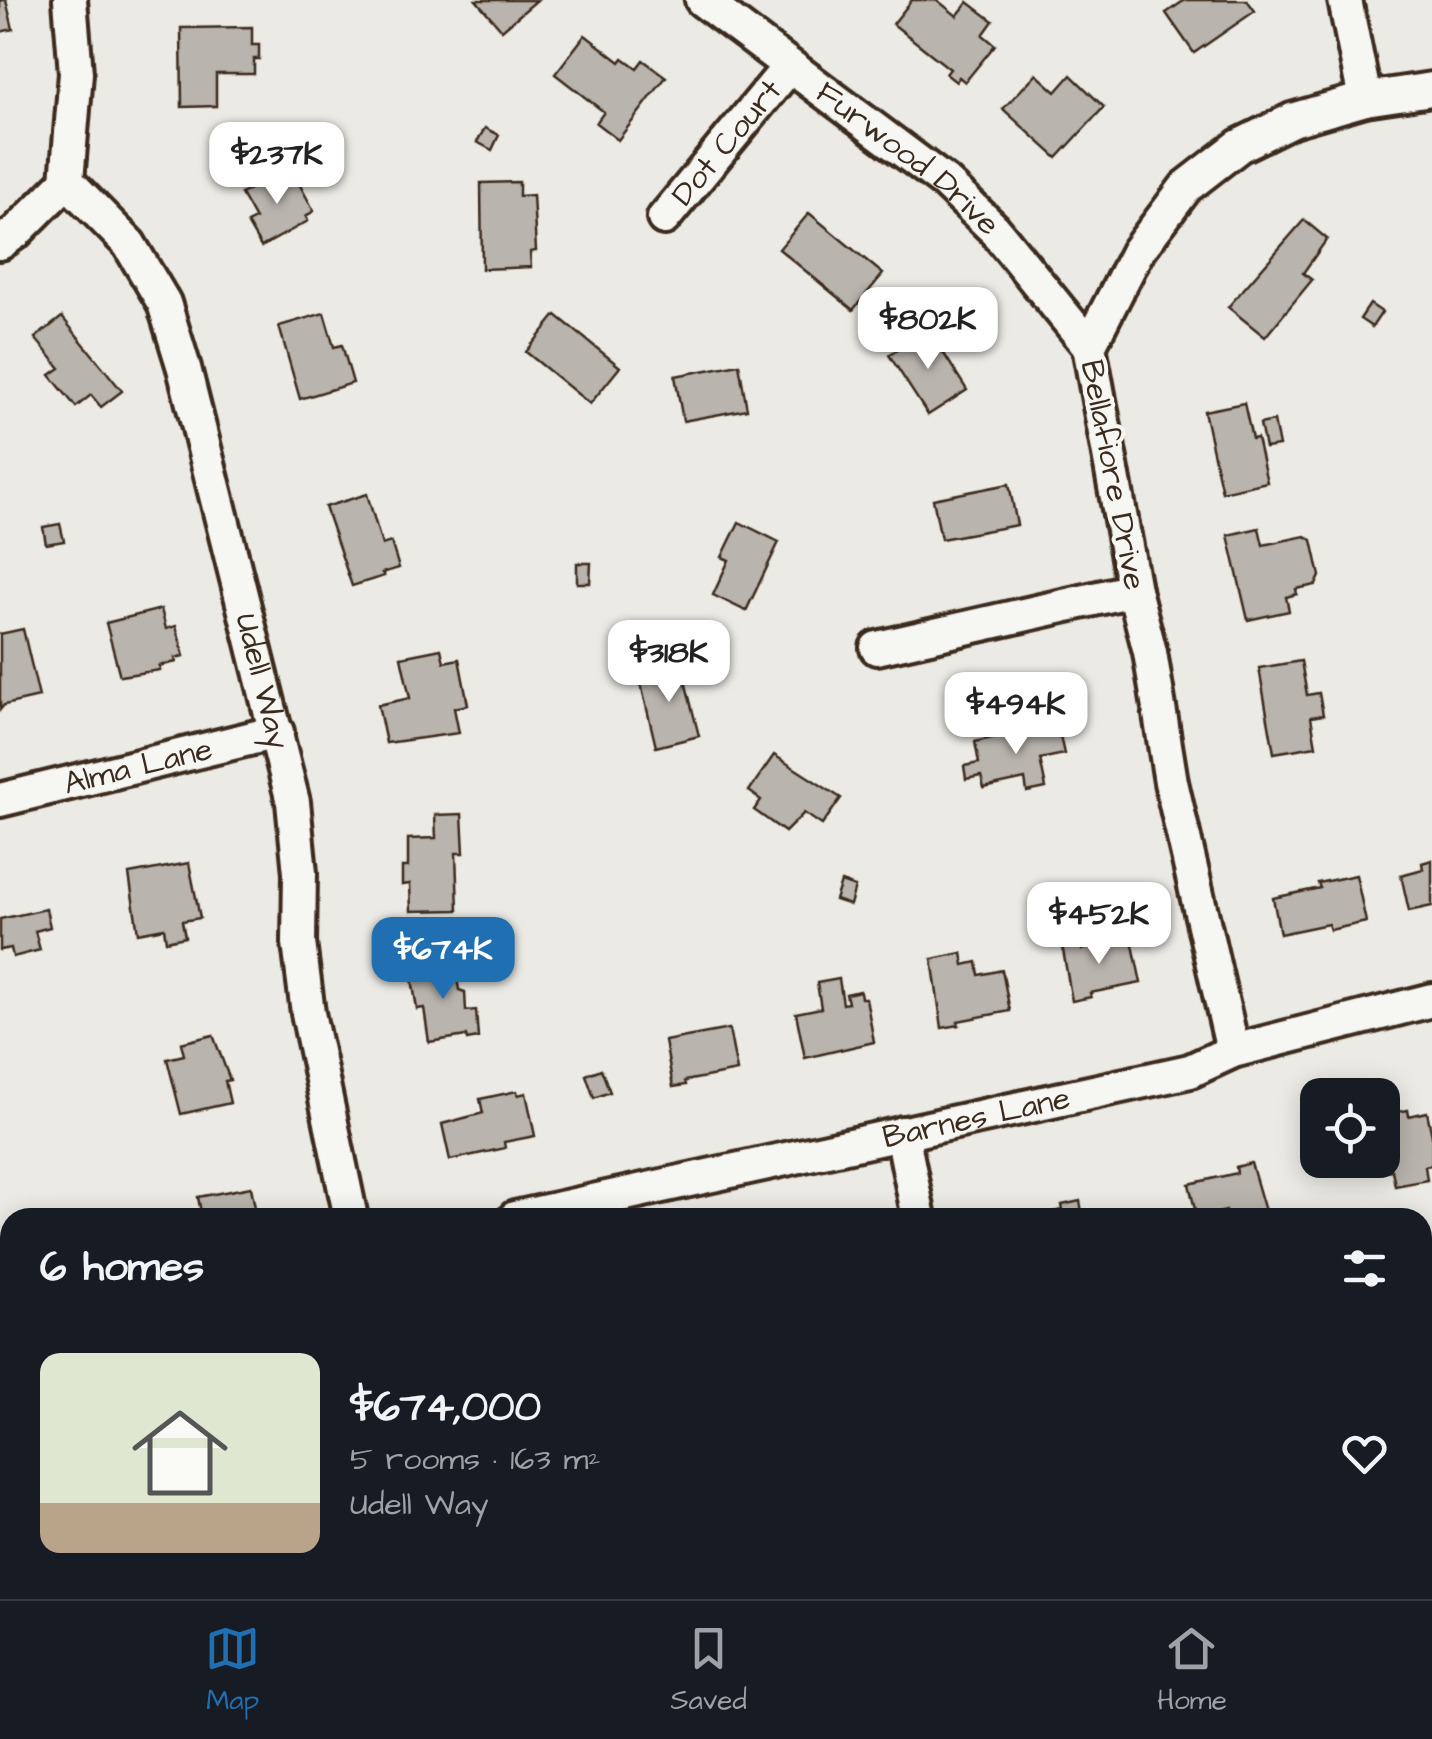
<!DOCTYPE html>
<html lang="en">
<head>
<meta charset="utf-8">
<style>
  body { margin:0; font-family:"Architects Daughter",sans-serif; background:#20242c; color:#f1f3f6; height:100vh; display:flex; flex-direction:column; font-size:38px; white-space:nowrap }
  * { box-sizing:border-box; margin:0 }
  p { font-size:32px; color:#9ea1a6 }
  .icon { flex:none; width:55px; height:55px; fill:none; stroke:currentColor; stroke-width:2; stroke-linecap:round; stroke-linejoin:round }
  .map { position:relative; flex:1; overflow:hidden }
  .drawer { position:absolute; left:0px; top:1208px; width:1432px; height:392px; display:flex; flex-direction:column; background:#171b24; border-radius:30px 30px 0 0; box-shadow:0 5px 25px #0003 }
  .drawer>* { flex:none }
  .controls { position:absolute; left:1300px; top:1078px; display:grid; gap:20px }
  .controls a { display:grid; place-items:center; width:100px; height:100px; border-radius:20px; background:#171b24; box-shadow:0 5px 25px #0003; font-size:50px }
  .price { position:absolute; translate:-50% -85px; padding:0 22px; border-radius:20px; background:#fff; color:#222; font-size:32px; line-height:65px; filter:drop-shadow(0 2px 5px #0008) }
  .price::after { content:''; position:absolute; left:50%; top:60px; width:30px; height:22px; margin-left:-15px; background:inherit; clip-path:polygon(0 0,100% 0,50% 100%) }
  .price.on { background:#1f6fb2; color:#fff }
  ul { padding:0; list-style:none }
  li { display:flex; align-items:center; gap:30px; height:250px; padding:0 40px }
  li+li { border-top:2px solid #363941 }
  li span { display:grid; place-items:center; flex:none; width:280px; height:200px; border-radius:20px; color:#555 }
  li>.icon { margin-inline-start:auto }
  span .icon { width:120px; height:120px; fill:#fffc; stroke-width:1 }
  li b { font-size:42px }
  h2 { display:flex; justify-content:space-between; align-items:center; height:120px; padding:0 40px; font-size:42px }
  .dock { display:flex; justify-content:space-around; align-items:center; height:140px; border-top:2px solid #363941; background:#171b24; font-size:28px; color:#9ea1a6 }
  .dock a { display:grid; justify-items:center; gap:5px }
  .dock .on { color:#1f6fb2 }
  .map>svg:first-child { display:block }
  .building { fill:#bab4ae; stroke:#3b2a1e; stroke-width:2.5 }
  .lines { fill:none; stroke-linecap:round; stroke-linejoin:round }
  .minor-casing { stroke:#3b2a1e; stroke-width:40 }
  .minor { stroke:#f6f6f2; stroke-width:32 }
  .labels { text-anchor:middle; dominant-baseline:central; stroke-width:8; stroke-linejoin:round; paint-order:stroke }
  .street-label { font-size:32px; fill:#3b2a1e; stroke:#f6f6f2 }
</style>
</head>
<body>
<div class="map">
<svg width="1432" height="1599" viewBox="0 0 1432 1599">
  <rect width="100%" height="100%" fill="#ebeae5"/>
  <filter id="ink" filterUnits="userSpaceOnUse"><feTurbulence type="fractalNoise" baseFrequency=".01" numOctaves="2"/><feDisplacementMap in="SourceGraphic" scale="20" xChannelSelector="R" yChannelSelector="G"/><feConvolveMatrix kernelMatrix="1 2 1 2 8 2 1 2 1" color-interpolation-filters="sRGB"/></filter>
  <g filter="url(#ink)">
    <!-- building -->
    <g class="building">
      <polygon points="0,0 6,0 13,29 0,32"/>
      <polygon points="476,0 537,0 502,30"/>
      <polygon points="912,0 937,0 957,16 968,2 993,21 983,35 995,45 965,82 959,77 956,82 946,74 950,69 893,24"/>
      <polygon points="1185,0 1247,0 1255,11 1194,53 1166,13"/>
      <polygon points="252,27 252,45 259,45 259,59 254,59 254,74 216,74 216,106 182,107 181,28"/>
      <polygon points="585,35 620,62 623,58 637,68 643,60 666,77 618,140 596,123 604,112 555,74"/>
      <polygon points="1036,74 1056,92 1071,75 1104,107 1057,158 1003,109"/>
      <polygon points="485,128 499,135 492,150 477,142"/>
      <polygon points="290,167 314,211 306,216 308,221 261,247 247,223 255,219 241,194"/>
      <polygon points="519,182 519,196 533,195 536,251 530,252 531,267 482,269 481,183"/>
      <polygon points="809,213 883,274 853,310 779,249"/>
      <polygon points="1304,220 1327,239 1303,273 1312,280 1265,337 1228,307"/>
      <polygon points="1370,304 1382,312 1372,327 1360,319"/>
      <polygon points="324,313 334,347 342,345 353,383 300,399 279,326"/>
      <polygon points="556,315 620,367 590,404 526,352"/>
      <polygon points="62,317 122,391 101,407 91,395 76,407 50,375 60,368 35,338"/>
      <polygon points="929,330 967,390 928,415 889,355"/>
      <polygon points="739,364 747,409 683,421 675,376"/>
      <polygon points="1244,403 1252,439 1257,438 1267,482 1222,492 1204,411"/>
      <polygon points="1274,421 1279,446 1265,448 1260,424"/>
      <polygon points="1009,484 1017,525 941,539 933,499"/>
      <polygon points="367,494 382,545 391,542 399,568 382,573 384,576 352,586 325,507"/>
      <polygon points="739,522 779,542 746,611 713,595 729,560 722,557"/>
      <polygon points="60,524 64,541 46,544 43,527"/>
      <polygon points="1259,528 1263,545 1305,536 1312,540 1320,576 1316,585 1296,589 1297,594 1286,597 1289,611 1248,620 1228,535"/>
      <polygon points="577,563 591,563 590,583 577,583"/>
      <polygon points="161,609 166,629 176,626 184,656 175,658 176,662 159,666 160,670 120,676 106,623"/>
      <polygon points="23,629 39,697 4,705 0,710 0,634"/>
      <polygon points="441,649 444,662 459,659 468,705 454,708 459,733 386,743 378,705 410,698 401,657"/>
      <polygon points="680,661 699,736 656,747 641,684 650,681 647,669"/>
      <polygon points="1301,661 1307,695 1319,693 1323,715 1311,717 1316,746 1274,753 1259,668"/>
      <polygon points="1057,722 1064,754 1040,759 1046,788 1027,792 1025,779 984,788 981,776 966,779 964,766 979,763 975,742"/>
      <polygon points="774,755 841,798 822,825 804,813 785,832 754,810 761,800 749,791"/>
      <polygon points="462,814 464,853 456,853 458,910 411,911 410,884 402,885 402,867 408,867 408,839 436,838 435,815"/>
      <polygon points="1432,860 1432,906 1409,911 1401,875 1423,869 1422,863"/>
      <polygon points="189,863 200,918 182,921 185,937 166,941 164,928 138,933 129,874"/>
      <polygon points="1356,875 1366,922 1330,930 1328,924 1280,934 1273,898 1320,888 1318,883"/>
      <polygon points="841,882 855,887 850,905 835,900"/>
      <polygon points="46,909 50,927 35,931 40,950 13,957 11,948 0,950 0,919"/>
      <polygon points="1079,935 1082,950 1111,941 1112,944 1132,940 1141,983 1090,993 1091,997 1072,1001 1061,939"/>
      <polygon points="962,953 964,965 977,962 979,975 1002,970 1010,1011 958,1021 959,1025 942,1028 932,959"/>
      <polygon points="454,960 459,990 465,992 466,1011 476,1010 478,1038 467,1040 466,1036 429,1042 424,1008 417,1009 410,967"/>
      <polygon points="839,979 843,1004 848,1003 846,994 860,991 861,998 866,998 874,1042 805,1058 796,1013 821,1008 817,983"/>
      <polygon points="729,1029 737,1071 685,1081 686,1085 673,1087 665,1041"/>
      <polygon points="213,1035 230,1080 225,1081 230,1103 181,1114 167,1059 184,1055 181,1043"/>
      <polygon points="601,1069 610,1092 594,1098 586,1075"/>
      <polygon points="517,1091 518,1095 526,1093 535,1136 504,1142 505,1148 450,1160 442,1124 483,1113 480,1099"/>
      <polygon points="1408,1110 1409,1116 1427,1112 1432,1136 1432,1165 1425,1166 1427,1180 1395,1186 1392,1170 1385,1171 1383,1163 1369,1166 1367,1160 1382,1160 1382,1115"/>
      <polygon points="1251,1163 1267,1218 1228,1218 1226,1211 1197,1218 1189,1184 1237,1173 1236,1167"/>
      <polygon points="251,1187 257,1218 202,1218 198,1197"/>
      <polygon points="1080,1201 1083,1218 1026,1218 1063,1210 1062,1205"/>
      <polygon points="1432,1375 1432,1439 1422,1443 1422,1377"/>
      <polygon points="554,1590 609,1590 610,1599 635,1594 636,1599 556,1599"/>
      <polygon points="1038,1590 1094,1590 1088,1599 1051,1599"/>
    </g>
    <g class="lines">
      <defs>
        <g id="minor">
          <path id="s1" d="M702 0 945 182 994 229 1089 346"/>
          <polyline points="1345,0 1365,99"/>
          <path id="s2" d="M67 181 129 244 164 303 184 368 293 802 300 873 299 943 308 1013 351 1218"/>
          <path id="s3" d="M664 218 789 67"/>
          <polyline points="0,243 16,232 67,181 76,73 70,0"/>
          <polyline points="877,648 1134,590"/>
          <path id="s4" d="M0 800 277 732"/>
          <polyline points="1233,1051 1171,782 1150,652 1134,590 1089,346 1137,252 1186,187 1239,146 1292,120 1365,99 1432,89"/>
          <polyline points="902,1133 919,1218"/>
          <path id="s5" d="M515 1218 1190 1071 1233 1051 1432 1000"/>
          <polyline points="1422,1536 1432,1534"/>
          <polyline points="436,1590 438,1599"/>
        </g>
      </defs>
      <!-- minor casing -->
      <use href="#minor" class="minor-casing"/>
      <!-- minor -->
      <use href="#minor" class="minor"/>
    </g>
  </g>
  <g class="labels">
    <!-- street labels -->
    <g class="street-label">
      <text stroke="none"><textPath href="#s3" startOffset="98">Dot Court</textPath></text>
      <text stroke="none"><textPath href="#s1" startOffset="260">Furwood Drive</textPath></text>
      <text transform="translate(1113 475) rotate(79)">Bellafiore Drive</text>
      <text stroke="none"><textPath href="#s2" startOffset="548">Udell Way</textPath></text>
      <text stroke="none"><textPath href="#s4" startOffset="142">Alma Lane</textPath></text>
      <text stroke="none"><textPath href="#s5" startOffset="472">Barnes Lane</textPath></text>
    </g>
  </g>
</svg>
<div class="controls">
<a><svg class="icon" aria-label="locate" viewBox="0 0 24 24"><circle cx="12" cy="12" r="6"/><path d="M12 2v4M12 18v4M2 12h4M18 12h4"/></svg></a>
</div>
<b class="price" style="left:277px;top:207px">$237K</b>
<b class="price" style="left:928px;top:372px">$802K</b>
<b class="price" style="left:669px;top:705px">$318K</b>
<b class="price" style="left:1016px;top:757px">$494K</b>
<b class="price" style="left:1099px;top:967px">$452K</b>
<b class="price on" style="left:443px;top:1002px">$674K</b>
<section class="drawer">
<h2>6 homes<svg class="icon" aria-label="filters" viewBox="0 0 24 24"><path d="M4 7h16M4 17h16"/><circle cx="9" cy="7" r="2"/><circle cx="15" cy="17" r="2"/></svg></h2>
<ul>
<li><span style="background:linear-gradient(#dfe7d0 75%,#b9a48a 0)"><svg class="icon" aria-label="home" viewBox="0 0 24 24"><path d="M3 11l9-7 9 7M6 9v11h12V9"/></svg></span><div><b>$674,000</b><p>5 rooms · 163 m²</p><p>Udell Way</p></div><svg class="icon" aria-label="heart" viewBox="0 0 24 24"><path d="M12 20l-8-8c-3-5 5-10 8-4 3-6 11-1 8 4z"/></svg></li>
</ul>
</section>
</div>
<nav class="dock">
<a class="on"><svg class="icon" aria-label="map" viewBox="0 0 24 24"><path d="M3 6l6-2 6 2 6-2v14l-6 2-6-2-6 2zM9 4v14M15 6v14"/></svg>Map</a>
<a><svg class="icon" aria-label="saved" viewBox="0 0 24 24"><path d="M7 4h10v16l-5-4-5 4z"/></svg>Saved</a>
<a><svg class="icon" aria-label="home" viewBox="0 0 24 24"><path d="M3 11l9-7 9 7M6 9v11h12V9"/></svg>Home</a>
</nav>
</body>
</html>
